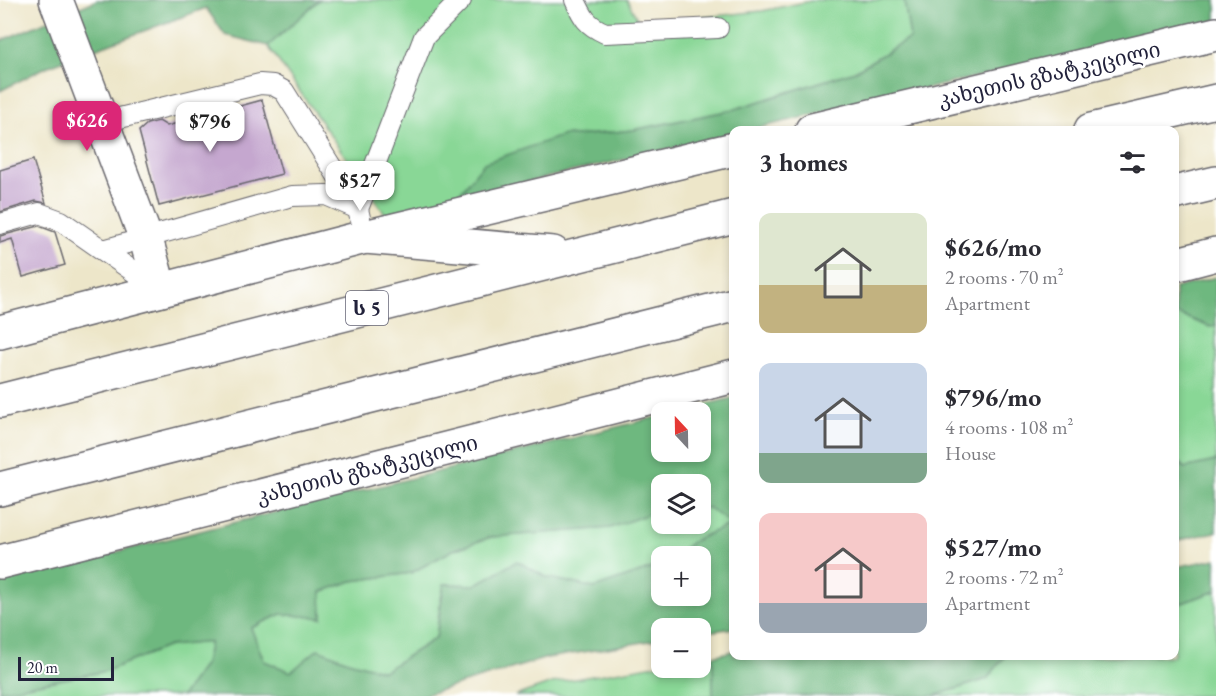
<!DOCTYPE html>
<html lang="en">
<head>
<meta charset="utf-8">
<style>
  body { margin:0; font-family:"EB Garamond","Noto Serif Georgian",serif; background:#f2f2f3; color:#2b2b33; height:100vh; display:flex; flex-direction:column; font-size:22px; white-space:nowrap }
  * { box-sizing:border-box; margin:0 }
  p { font-size:20px; color:#7c7c81 }
  .icon { flex:none; width:33px; height:33px; fill:none; stroke:currentColor; stroke-width:2; stroke-linecap:round; stroke-linejoin:round }
  .map { position:relative; flex:1; overflow:hidden }
  .details { position:absolute; left:729px; top:126px; width:450px; height:534px; display:flex; flex-direction:column; background:#fff; border-radius:12px; box-shadow:0 3px 9px #0003 }
  .details>* { flex:none }
  .needle { width:39px; rotate:338deg }
  .fabs { position:absolute; left:651px; top:402px; display:grid; gap:12px }
  .fabs a { display:grid; place-items:center; width:60px; height:60px; border-radius:12px; background:#fff; box-shadow:0 3px 9px #0003; font-size:30px }
  .scale { position:absolute; left:18px; bottom:15px; width:96px; box-sizing:border-box; padding-left:6px; border:3px solid #22223b; border-top:0; font-size:16px; line-height:21px; white-space:nowrap; color:#22223b; -webkit-text-stroke:4px #fff; paint-order:stroke }
  .price { position:absolute; translate:-50% -51px; padding:0 14px; border-radius:12px; background:#fff; color:#222; font-size:20px; line-height:39px; filter:drop-shadow(0 2px 3px #0008) }
  .price::after { content:''; position:absolute; left:50%; top:36px; width:18px; height:14px; margin-left:-9px; background:inherit; clip-path:polygon(0 0,100% 0,50% 100%) }
  .price.active { background:#db2777; color:#fff }
  ul { padding:0; list-style:none }
  li { display:flex; align-items:center; gap:18px; height:150px; padding:0 30px }
  li span { display:grid; place-items:center; flex:none; width:168px; height:120px; border-radius:12px; color:#555 }
  li>.icon { margin-inline-start:auto }
  span .icon { width:72px; height:72px; fill:#fffc; stroke-width:1 }
  li b { font-size:26px }
  h2 { display:flex; justify-content:space-between; align-items:center; height:72px; padding:0 30px; font-size:26px }
  .map>svg:first-child { display:block }
  .green { fill:#89d796; stroke:#567c68; stroke-width:1.5 }
  .forest { fill:#6eb87f; stroke:#486d5d; stroke-width:1.5; fill-rule:evenodd }
  .building { fill:#c5a7cf }
  .lines { fill:none; stroke-linecap:round; stroke-linejoin:round }
  .lane-casing { stroke:#69676d; stroke-width:22 }
  .street-casing { stroke:#69676d; stroke-width:36 }
  .secondary-casing { stroke:#69676d; stroke-width:36 }
  .highway-casing { stroke:#69676d; stroke-width:36 }
  .lane { stroke:#fff; stroke-width:20 }
  .street { stroke:#fff; stroke-width:33 }
  .secondary { stroke:#fff; stroke-width:33 }
  .highway { stroke:#fff; stroke-width:33 }
  .labels { text-anchor:middle; dominant-baseline:central; stroke-width:5; stroke-linejoin:round; paint-order:stroke }
  .shield { fill:#fff; stroke:#646476; stroke-width:1.5 }
  .shield-label { font-size:20px; font-weight:bold; fill:#22223b }
  .street-label { font-size:21px; fill:#22223b; stroke:#fff }
</style>
</head>
<body>
<div class="map">
<svg width="1216" height="696" viewBox="0 0 1216 696">
  <rect width="100%" height="100%" fill="#fff"/>
  <filter id="ink" filterUnits="userSpaceOnUse"><feTurbulence type="fractalNoise" baseFrequency=".0167" numOctaves="2"/><feDisplacementMap in="SourceGraphic" scale="12" xChannelSelector="R" yChannelSelector="G"/><feConvolveMatrix kernelMatrix="1 2 1 2 8 2 1 2 1" color-interpolation-filters="sRGB"/></filter>
  <filter id="wash" filterUnits="userSpaceOnUse"><feTurbulence type="fractalNoise" baseFrequency=".008" numOctaves="4" result="noise"/><feDisplacementMap in="SourceGraphic" scale="24" xChannelSelector="R" yChannelSelector="G"/><feGaussianBlur stdDeviation="1.35" result="paint"/><feColorMatrix in="noise" values="0 0 0 0 0 0 0 0 0 0 0 0 0 0 0 0 0 1.4 0 .05"/><feComposite in="paint" operator="in"/></filter>
  <g filter="url(#wash)">
    <rect width="100%" height="100%" fill="#ede6c9"/>
    <!-- green -->
    <g class="green">
      <polygon points="319,0 627,0 640,24 762,11 815,0 904,0 910,38 855,71 732,110 633,130 577,136 564,135 455,199 388,218 268,46"/>
      <polygon points="1174,313 1210,327 1216,325 1216,461 1184,468 1175,456"/>
      <polygon points="701,508 709,508 732,524 695,540 674,556 662,556 661,565 594,588 546,577 517,561 475,585 444,584 440,603 436,638 384,671 348,661 318,649 291,672 264,661 251,628 281,614 322,618 321,592 352,581 411,573 453,550 491,537 610,528 654,511 661,511 662,524 700,524"/>
      <polygon points="1216,591 1216,696 934,696 987,679 1005,656 1174,656 1175,593 1179,604"/>
      <polygon points="210,642 205,664 182,696 0,696 0,691 106,671 169,646"/>
      <polygon points="713,656 713,696 515,696 552,683 661,664 662,668 700,668 701,658"/>
    </g>
    <!-- forest -->
    <g class="forest">
      <polygon points="97,0 319,0 268,46 225,35 206,8 46,67 0,91 0,41"/>
      <polygon points="904,0 1216,0 1216,21 749,130 734,130 733,134 455,199 484,163 564,135 577,136 633,130 732,110 855,71 910,38"/>
      <polygon points="1216,277 1216,325 1211,327 1175,313 1175,288"/>
      <path d="M733 398V628L701 633 700 628H662L661 639 547 658 421 696H182L205 664 210 642 169 646 106 671 0 691V581L661 416 662 452H700V412H674ZM662 484H700L701 508H709L731 524 695 540 674 556H700V596H662L661 565 594 588 546 577 517 561 475 585 444 584 436 638 384 671 348 661 318 649 291 672 264 661 251 628 281 614 322 618 321 592 352 581 411 573 453 550 491 537 610 528 654 512 661 511Z"/>
      <polygon points="1174,456 1184,468 1216,461 1216,532 1175,541"/>
      <polygon points="1216,559 1216,591 1179,604 1175,593 1175,567"/>
      <polygon points="733,651 734,656 1005,656 987,679 934,696 713,696 713,656"/>
    </g>
    <g id="blocks">
      <!-- building -->
      <g class="building">
        <polygon points="262,100 282,174 159,206 139,131 147,124 159,121 167,126"/>
        <polygon points="33,160 46,203 36,201 0,212 0,170"/>
        <polygon points="39,226 55,232 65,265 23,277 12,239 0,243 0,236"/>
      </g>
    </g>
  </g>
  <g filter="url(#ink)">
    <use href="#blocks" fill-opacity="0" stroke="#69676d" stroke-width="1.5"/>
    <g class="lines">
      <defs>
        <g id="lane">
          <path d="M575 0C583 18 587 25 605 33L718 28"/>
          <polyline points="103,122 260,84 273,85 284,91 358,209"/>
          <polyline points="360,218 358,209 424,37 461,0"/>
          <polyline points="0,224 39,213 61,221 160,290"/>
          <polyline points="103,250 292,196 326,195 358,209"/>
        </g>
        <polyline id="street" points="56,0 146,239 160,290"/>
        <g id="secondary">
          <polyline points="812,130 1216,34"/>
          <polyline points="1174,265 1216,254"/>
          <polyline points="0,332 365,237 734,149"/>
          <polyline points="0,562 734,376"/>
        </g>
        <g id="highway">
          <polyline points="1091,130 1216,101"/>
          <polyline points="1174,193 1216,183"/>
          <polyline points="365,237 553,253"/>
          <polyline points="0,401 734,216"/>
          <polyline points="0,489 734,305"/>
        </g>
      </defs>
      <!-- lane casing -->
      <use href="#lane" class="lane-casing"/>
      <!-- street casing -->
      <use href="#street" class="street-casing"/>
      <!-- secondary casing -->
      <use href="#secondary" class="secondary-casing"/>
      <!-- highway casing -->
      <use href="#highway" class="highway-casing"/>
      <!-- lane -->
      <use href="#lane" class="lane"/>
      <!-- street -->
      <use href="#street" class="street"/>
      <!-- secondary -->
      <use href="#secondary" class="secondary"/>
      <!-- highway -->
      <use href="#highway" class="highway"/>
    </g>
  </g>
  <g class="labels">
    <!-- shield labels -->
    <rect class="shield" x="346" y="291" width="42" height="34" rx="4.5"/>
    <g class="shield-label">
      <text x="367" y="308">ს 5</text>
    </g>
    <!-- street labels -->
    <g class="street-label">
      <text transform="translate(1049 74) rotate(-13)">კახეთის გზატკეცილი</text>
      <text transform="translate(367 469) rotate(-14)">კახეთის გზატკეცილი</text>
    </g>
  </g>
</svg>
<div class="fabs">
<a><svg class="needle" viewBox="-14 -14 28 28"><path d="M0-13l5 13h-10z" fill="#e53935"/><path d="M0 13l5-13h-10z" fill="#7c7c81"/></svg></a>
<a><svg class="icon" aria-label="layers" viewBox="0 0 24 24"><path d="M12 4l9 5-9 5-9-5zM3 14l9 5 9-5"/></svg></a>
<a>+</a>
<a>−</a>
</div>
<div class="scale">20 m</div>
<b class="price active" style="left:87px;top:152px">$626</b>
<b class="price" style="left:210px;top:153px">$796</b>
<b class="price" style="left:360px;top:212px">$527</b>
<section class="details">
<h2>3 homes<svg class="icon" aria-label="filters" viewBox="0 0 24 24"><path d="M4 7h16M4 17h16"/><circle cx="9" cy="7" r="2"/><circle cx="15" cy="17" r="2"/></svg></h2>
<ul>
<li><span style="background:linear-gradient(#dfe7d0 60%,#c2b280 0)"><svg class="icon" aria-label="home" viewBox="0 0 24 24"><path d="M3 11l9-7 9 7M6 9v11h12V9"/></svg></span><div><b>$626/mo</b><p>2 rooms · 70 m²</p><p>Apartment</p></div></li>
<li><span style="background:linear-gradient(#c9d6e8 75%,#7fa58c 0)"><svg class="icon" aria-label="home" viewBox="0 0 24 24"><path d="M3 11l9-7 9 7M6 9v11h12V9"/></svg></span><div><b>$796/mo</b><p>4 rooms · 108 m²</p><p>House</p></div></li>
<li><span style="background:linear-gradient(#f6c9c9 75%,#9aa5b1 0)"><svg class="icon" aria-label="home" viewBox="0 0 24 24"><path d="M3 11l9-7 9 7M6 9v11h12V9"/></svg></span><div><b>$527/mo</b><p>2 rooms · 72 m²</p><p>Apartment</p></div></li>
</ul>
</section>
</div>
</body>
</html>
